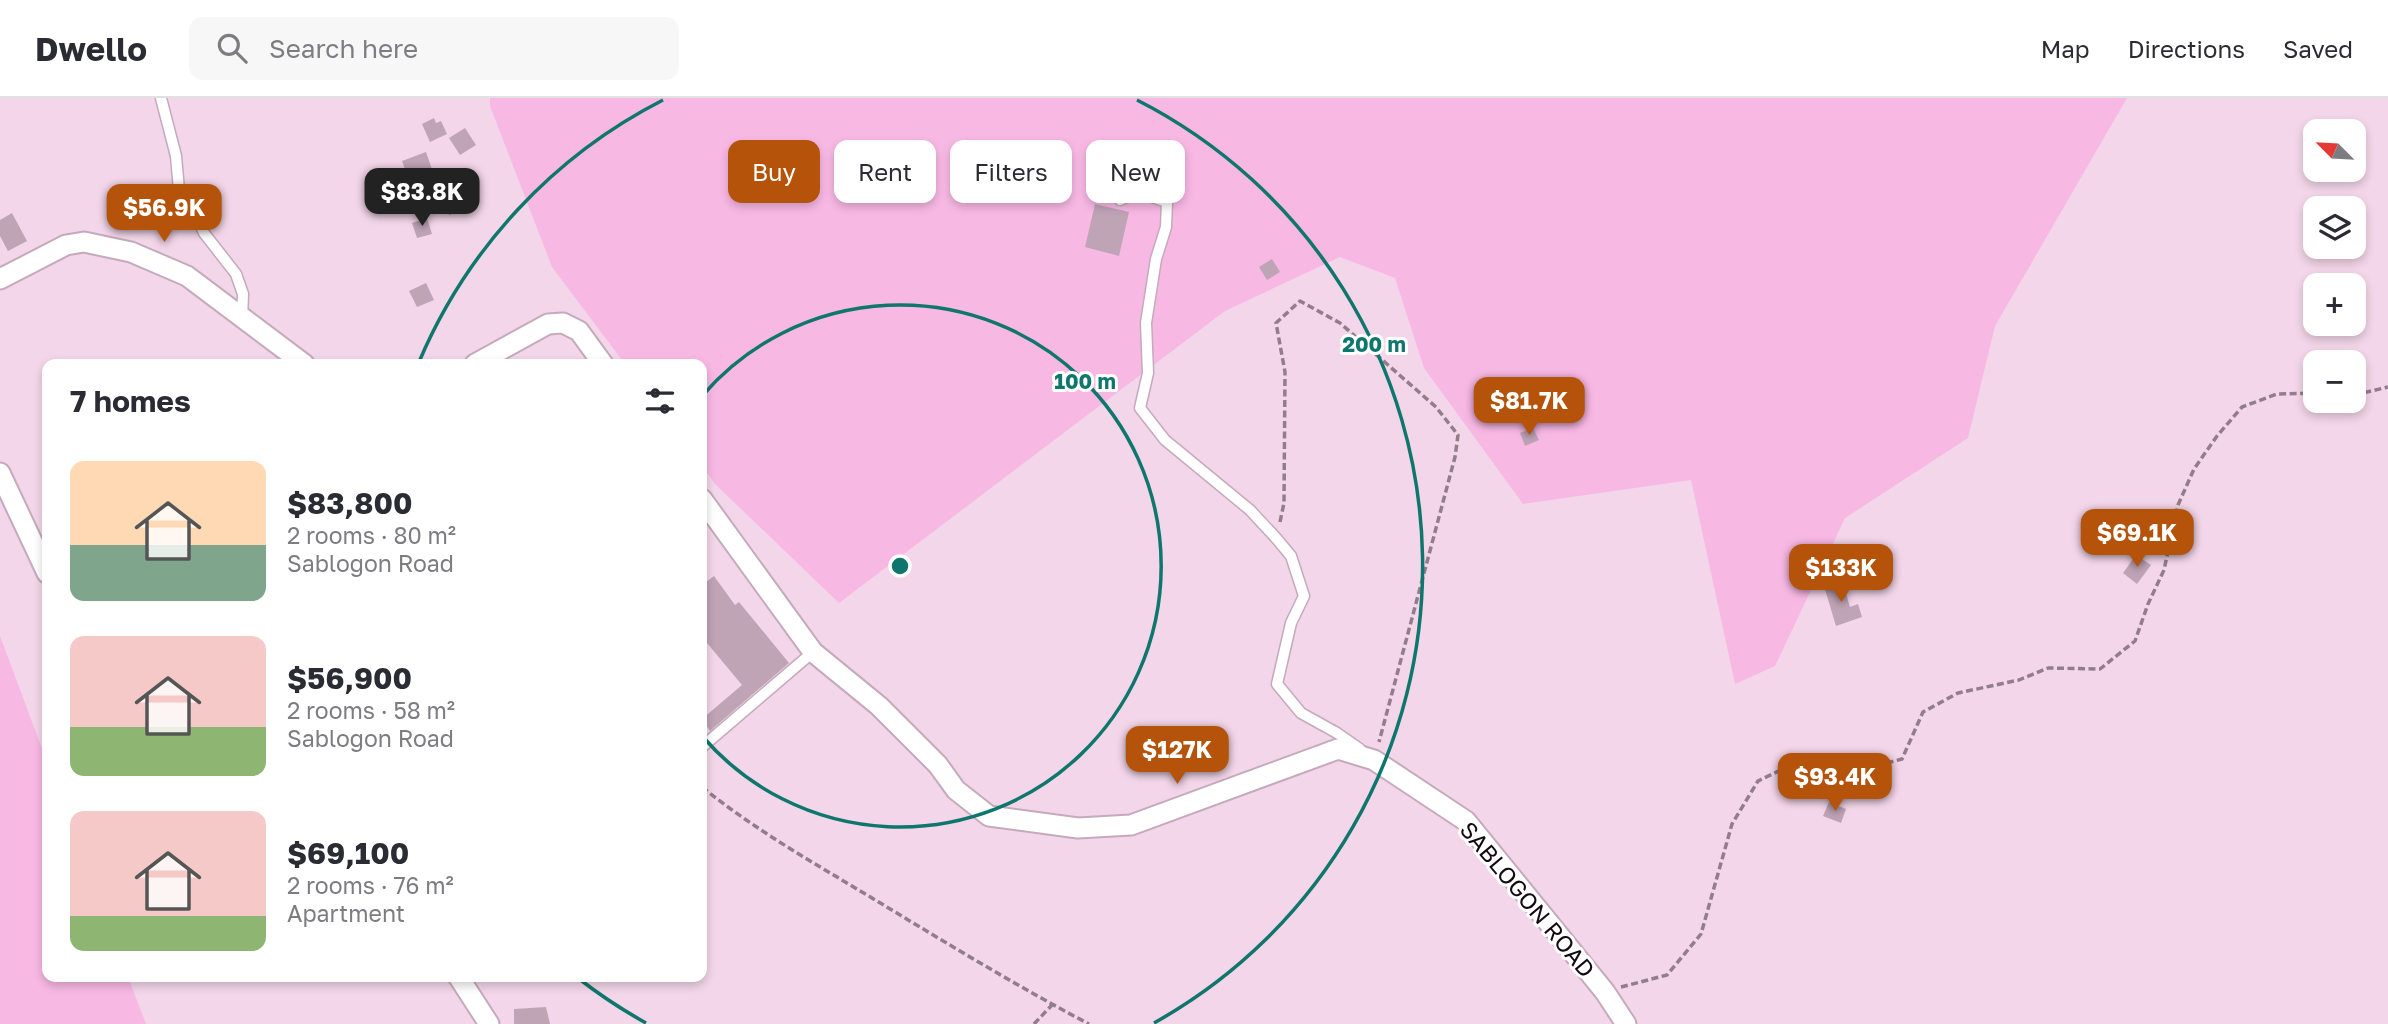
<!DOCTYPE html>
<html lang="en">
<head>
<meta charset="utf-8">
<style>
  body { margin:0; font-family:"Golos Text",sans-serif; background:#f7f7f7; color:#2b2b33; height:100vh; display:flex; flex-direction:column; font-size:26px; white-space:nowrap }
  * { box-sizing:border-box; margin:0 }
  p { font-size:23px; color:#7c7c81 }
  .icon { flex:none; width:38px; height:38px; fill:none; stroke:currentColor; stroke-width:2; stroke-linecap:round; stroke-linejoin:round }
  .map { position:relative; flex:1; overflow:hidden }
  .details { position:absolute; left:42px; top:261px; width:665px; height:623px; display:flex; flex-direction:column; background:#fff; border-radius:14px; box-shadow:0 4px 10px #0003 }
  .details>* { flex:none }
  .top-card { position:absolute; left:728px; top:42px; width:665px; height:63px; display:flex; gap:14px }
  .needle { width:46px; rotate:294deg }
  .tools { position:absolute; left:2303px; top:21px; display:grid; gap:14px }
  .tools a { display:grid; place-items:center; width:63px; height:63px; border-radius:14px; background:#fff; box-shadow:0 4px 10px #0003; font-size:35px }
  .price { position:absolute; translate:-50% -60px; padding:0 16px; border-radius:14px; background:#b45309; color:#fff; font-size:23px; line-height:46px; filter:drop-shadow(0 2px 4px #0008) }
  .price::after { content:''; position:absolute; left:50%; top:42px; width:21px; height:16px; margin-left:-10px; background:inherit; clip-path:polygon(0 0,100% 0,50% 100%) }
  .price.active { background:#222; color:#fff }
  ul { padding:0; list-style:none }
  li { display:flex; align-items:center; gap:21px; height:175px; padding:0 28px }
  li span { display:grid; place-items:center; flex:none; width:196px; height:140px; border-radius:14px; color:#555 }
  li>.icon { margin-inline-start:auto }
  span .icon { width:84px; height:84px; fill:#fffc; stroke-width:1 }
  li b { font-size:30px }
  h2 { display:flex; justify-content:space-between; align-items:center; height:84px; padding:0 28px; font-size:30px }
  .chip { padding:0 24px; border-radius:14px; background:#fff; box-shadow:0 4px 10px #0003; font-size:24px; line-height:63px }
  .chip.active { background:#b45309; color:#fff }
  header { display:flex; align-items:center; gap:42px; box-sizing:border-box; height:98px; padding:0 35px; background:#fff; border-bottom:2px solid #e1e1e2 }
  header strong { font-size:33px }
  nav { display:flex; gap:38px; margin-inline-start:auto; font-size:24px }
  .search { width:490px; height:63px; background:#f7f7f7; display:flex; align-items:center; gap:18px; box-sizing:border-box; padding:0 24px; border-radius:14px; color:#7c7c81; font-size:26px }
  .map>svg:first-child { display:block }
  .green { fill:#f8b8e4 }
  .building { fill:#bfa4b6 }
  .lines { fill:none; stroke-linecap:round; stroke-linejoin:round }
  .service-casing { stroke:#c5aabc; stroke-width:13 }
  .minor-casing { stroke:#c5aabc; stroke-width:23 }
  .path { stroke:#927e8b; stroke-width:3.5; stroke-dasharray:7 3.5; stroke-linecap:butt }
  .service { stroke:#fff; stroke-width:10 }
  .minor { stroke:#fff; stroke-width:19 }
  .ring { fill:none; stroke:#0f766e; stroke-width:3.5 }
  .labels { text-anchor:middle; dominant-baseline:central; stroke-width:6; stroke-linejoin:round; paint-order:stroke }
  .street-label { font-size:23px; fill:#130a10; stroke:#fff }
  .centre { fill:#0f766e; stroke:#fff; stroke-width:3.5 }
  .ring-label { font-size:21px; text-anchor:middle; font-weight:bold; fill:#0f766e; stroke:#fff; stroke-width:6; stroke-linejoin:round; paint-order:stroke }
</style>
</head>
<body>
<header>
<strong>Dwello</strong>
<div class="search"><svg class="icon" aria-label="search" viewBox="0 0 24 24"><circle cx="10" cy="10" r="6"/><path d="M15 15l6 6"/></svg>Search here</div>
<nav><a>Map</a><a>Directions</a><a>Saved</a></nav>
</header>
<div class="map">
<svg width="2388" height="926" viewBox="0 0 2388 926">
  <rect width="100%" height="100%" fill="#f3d6e9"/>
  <!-- green -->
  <g class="green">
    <polygon points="490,0 2127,0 1995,228 1968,340 1845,420 1775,568 1735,586 1691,382 1523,406 1424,270 1395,180 1340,159 1225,213 839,505 715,386 702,368 702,266 625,266 552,169 490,8"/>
    <polygon points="0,538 47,664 47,878 128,879 146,926 0,926"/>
  </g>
  <!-- building -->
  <g class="building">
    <polygon points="434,20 436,25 441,23 447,36 430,44 422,26"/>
    <polygon points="465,30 476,47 460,57 449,40"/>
    <polygon points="426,54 433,74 409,82 402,63"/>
    <polygon points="460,89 468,110 449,117 441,97"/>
    <polygon points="1095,106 1129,114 1119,158 1085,149"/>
    <polygon points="12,115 27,143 8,153 0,138 0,122"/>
    <polygon points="427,120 432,136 417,140 412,125"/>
    <polygon points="1272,161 1280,174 1267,182 1259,169"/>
    <polygon points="426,185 434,202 417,209 409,193"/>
    <polygon points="1533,330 1539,342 1525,348 1520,335"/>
    <polygon points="2136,457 2151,467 2137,486 2123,475"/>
    <polygon points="714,478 735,507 739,504 789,565 710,633 702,621 742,587 702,539 702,487"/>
    <polygon points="1842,482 1850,509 1858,506 1862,519 1836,528 1824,488"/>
    <polygon points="1829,704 1846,711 1841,725 1823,718"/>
    <polygon points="546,909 550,926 514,926 514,911"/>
  </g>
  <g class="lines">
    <defs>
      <g id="service">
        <polyline points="161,0 176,58 179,92 193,111 204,135 236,176 243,196 242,220"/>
        <polyline points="1120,102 1138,94 1167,104 1166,129 1156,161 1146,225 1148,275 1140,310 1165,342 1250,412 1276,440 1291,458 1304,498 1291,525 1277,586 1301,615 1337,635 1360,651"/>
        <polyline points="702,649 813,554"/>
      </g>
      <g id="minor">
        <polyline points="0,181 66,147 84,144 131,154 187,178 304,266"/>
        <polyline points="475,266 548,226 563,225 579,233 603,266"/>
        <polyline points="0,375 47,475"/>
        <polyline points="702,401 813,554 879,608 938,667 956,692 989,718 1078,730 1131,727 1338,651 1374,662 1466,723 1605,894 1626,926"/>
        <polyline points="458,878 489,926"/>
      </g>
    </defs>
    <!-- service casing -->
    <use href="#service" class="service-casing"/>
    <!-- minor casing -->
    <use href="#minor" class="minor-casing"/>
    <!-- path -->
    <g class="path">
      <polyline points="2354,297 2388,289"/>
      <polyline points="1280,424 1284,405 1285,274 1276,225 1300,203 1340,225 1436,309 1458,337 1455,359 1379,644"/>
      <path d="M702 689C755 732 814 765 872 800 943 843 1015 887 1089 926"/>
      <polyline points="1621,889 1667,877 1701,836 1732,726 1758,683 1789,668 1826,674 1853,674 1902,661 1923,614 1958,595 2019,582 2048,570 2100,571 2135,543 2148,506 2164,472 2178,407 2194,371 2217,338 2242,309 2277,296 2315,295"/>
      <polyline points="1034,926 1052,907"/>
    </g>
    <!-- service -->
    <use href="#service" class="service"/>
    <!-- minor -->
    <use href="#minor" class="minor"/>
  </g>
  <!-- distance rings -->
  <g class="ring">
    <path d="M703 297A261 261 0 1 1 703 639"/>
    <path d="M646 925A523 523 0 0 1 578 880M419 264A523 523 0 0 1 663 2M1137 2A523 523 0 0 1 1154 925"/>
  </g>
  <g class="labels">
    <!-- street labels -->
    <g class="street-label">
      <text transform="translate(1528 801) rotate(50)">SABLOGON ROAD</text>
    </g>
  </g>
  <circle cx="900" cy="468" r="10" class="centre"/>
  <g class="ring-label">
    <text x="1374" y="254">200 m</text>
    <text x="1085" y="291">100 m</text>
  </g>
</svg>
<div class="tools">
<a><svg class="needle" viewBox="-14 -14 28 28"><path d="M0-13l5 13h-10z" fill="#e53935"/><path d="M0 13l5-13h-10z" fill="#7c7c81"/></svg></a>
<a><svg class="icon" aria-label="layers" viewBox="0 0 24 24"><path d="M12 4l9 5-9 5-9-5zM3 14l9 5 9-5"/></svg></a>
<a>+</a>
<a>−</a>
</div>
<b class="price active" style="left:422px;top:130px">$83.8K</b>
<b class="price" style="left:164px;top:146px">$56.9K</b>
<b class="price" style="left:1529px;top:339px">$81.7K</b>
<b class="price" style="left:2137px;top:471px">$69.1K</b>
<b class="price" style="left:1841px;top:506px">$133K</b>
<b class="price" style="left:1177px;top:688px">$127K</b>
<b class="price" style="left:1835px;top:715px">$93.4K</b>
<div class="top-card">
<a class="chip active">Buy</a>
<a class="chip">Rent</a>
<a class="chip">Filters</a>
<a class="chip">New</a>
</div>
<section class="details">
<h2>7 homes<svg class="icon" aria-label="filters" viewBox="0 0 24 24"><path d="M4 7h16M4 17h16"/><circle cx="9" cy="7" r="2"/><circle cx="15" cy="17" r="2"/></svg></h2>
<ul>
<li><span style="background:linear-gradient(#ffd9b3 60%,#7fa58c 0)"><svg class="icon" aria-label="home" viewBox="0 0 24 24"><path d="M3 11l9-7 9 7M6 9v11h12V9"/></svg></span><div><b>$83,800</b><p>2 rooms · 80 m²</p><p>Sablogon Road</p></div></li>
<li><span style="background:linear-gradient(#f6c9c9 65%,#8fb573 0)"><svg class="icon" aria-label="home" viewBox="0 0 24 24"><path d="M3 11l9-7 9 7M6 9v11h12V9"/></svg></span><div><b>$56,900</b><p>2 rooms · 58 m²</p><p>Sablogon Road</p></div></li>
<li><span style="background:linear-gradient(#f6c9c9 75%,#8fb573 0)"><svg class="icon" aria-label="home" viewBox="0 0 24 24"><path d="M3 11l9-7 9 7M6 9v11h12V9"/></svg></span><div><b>$69,100</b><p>2 rooms · 76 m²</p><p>Apartment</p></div></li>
</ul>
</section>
</div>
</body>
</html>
